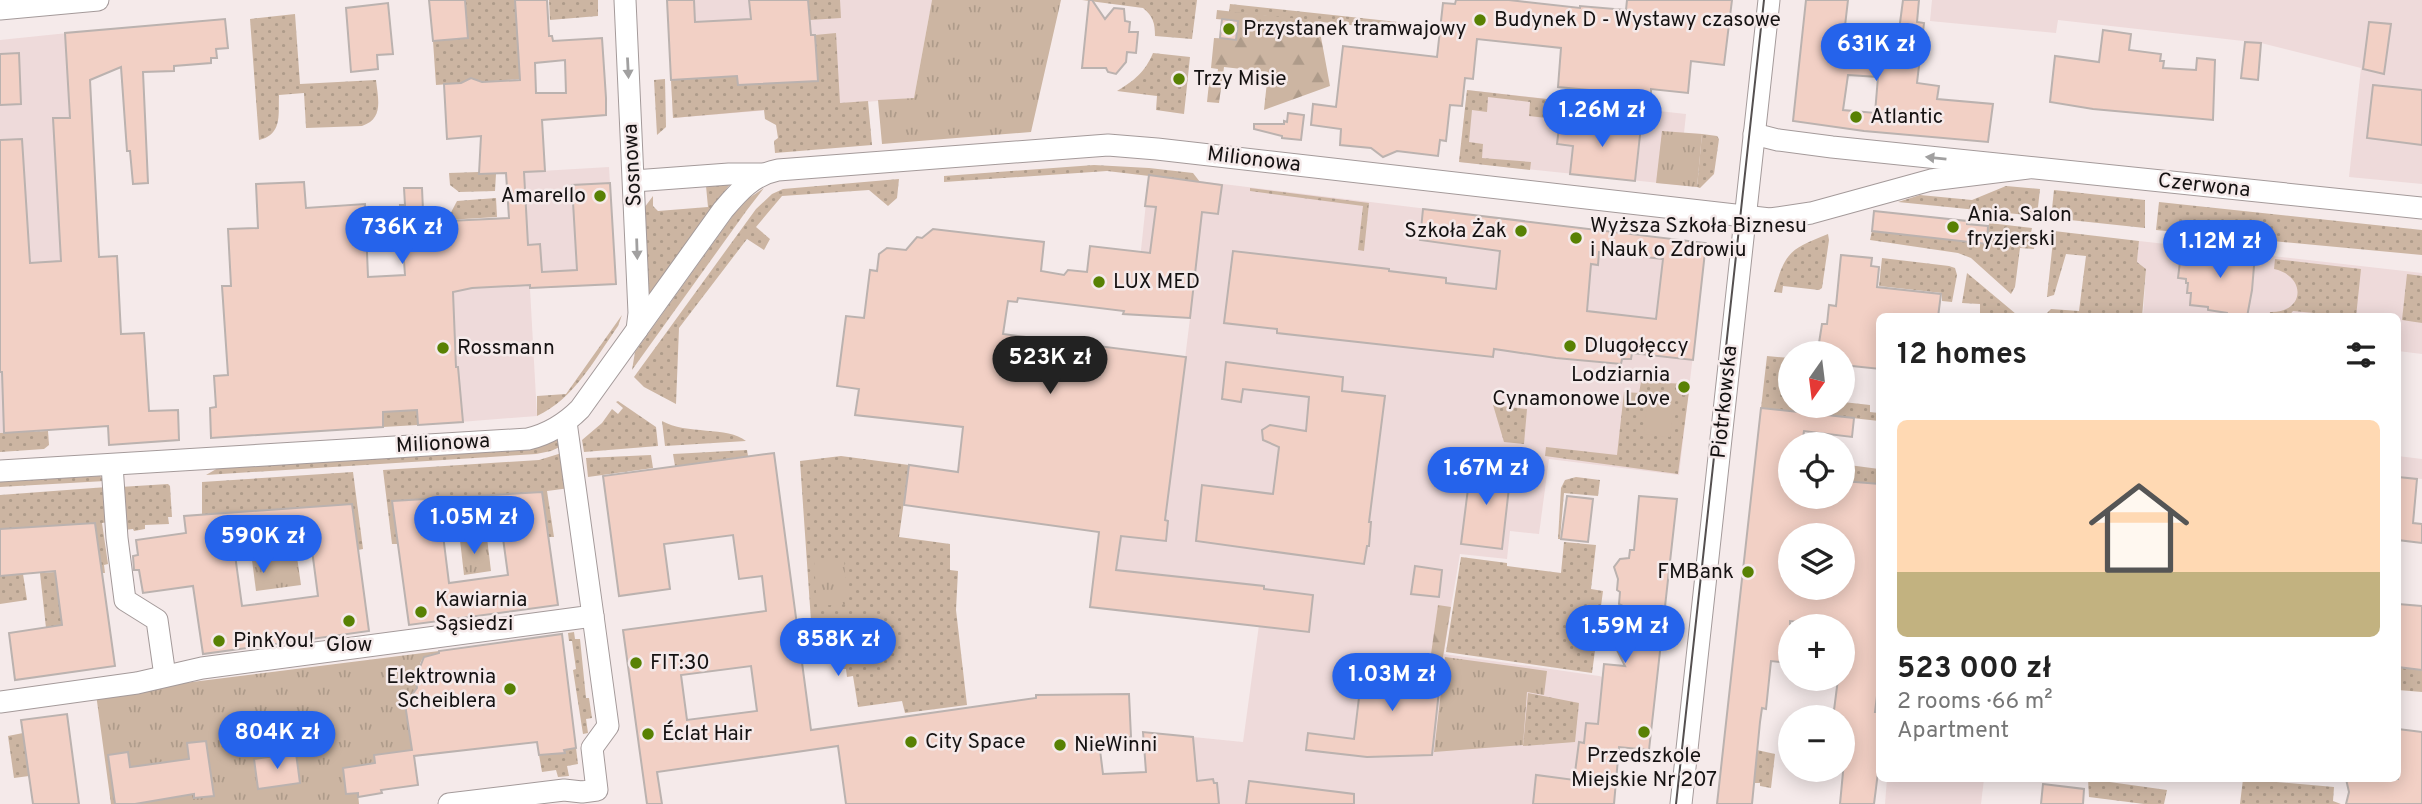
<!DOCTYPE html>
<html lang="en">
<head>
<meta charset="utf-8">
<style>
  body { margin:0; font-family:Overpass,sans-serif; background:#f2f2f2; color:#222; height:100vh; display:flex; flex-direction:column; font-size:26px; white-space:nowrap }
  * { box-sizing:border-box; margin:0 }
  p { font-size:23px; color:#767676 }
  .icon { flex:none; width:38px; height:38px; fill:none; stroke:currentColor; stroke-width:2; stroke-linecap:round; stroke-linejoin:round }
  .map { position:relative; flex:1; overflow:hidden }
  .drawer { position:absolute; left:1876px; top:313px; width:525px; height:469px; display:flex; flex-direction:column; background:#fff; border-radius:10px; box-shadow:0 4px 18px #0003 }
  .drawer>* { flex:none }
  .needle { width:46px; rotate:194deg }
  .controls { position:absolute; left:1778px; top:341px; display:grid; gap:14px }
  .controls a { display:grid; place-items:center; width:77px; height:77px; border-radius:50%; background:#fff; box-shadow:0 4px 18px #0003; font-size:35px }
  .price { position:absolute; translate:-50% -60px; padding:0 16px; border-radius:24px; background:#2563eb; color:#fff; font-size:23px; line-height:46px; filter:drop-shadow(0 2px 4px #0008) }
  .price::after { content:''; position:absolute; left:50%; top:42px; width:21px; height:16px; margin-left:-10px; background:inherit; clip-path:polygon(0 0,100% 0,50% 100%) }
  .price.selected { background:#222; color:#fff }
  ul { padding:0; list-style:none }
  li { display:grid; align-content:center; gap:14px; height:371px; padding:0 21px }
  li span { display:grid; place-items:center; height:217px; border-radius:10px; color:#555 }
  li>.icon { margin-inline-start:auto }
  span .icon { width:126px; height:126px; fill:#fffc; stroke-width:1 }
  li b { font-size:30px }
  h2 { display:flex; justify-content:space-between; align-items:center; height:84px; padding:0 21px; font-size:30px }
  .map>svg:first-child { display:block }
  .built { fill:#eedada }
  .grass { fill:url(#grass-dots) }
  .forest { fill:url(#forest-firs) }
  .park { fill:url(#park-tufts) }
  .pitch { fill:#ccb5a2 }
  .building { fill:#f2d0c5; stroke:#bbb2af; stroke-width:2; fill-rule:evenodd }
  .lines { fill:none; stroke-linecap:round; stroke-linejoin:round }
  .minor-casing { stroke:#a49a9a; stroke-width:23 }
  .minor { stroke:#fff; stroke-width:21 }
  .tram { stroke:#555050; stroke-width:2 }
  .oneway { fill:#a1a0a0 }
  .poi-dot { fill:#588103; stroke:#f5eaea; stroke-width:2.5 }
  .labels { text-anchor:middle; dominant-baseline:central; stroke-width:5; stroke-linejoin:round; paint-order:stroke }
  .poi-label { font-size:21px; fill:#151212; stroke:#f5eaea; text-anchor:start }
  .street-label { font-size:21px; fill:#151212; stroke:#f5eaea }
</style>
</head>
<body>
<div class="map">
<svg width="2422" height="804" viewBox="0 0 2422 804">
  <defs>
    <pattern id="grass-dots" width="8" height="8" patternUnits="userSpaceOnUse" patternTransform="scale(1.75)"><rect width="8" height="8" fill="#ccb5a2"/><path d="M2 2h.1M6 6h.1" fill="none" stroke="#ae9b8a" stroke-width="1.8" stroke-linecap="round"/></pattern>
    <pattern id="forest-firs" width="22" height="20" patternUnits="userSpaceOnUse" patternTransform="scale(1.75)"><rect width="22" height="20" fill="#ccb5a2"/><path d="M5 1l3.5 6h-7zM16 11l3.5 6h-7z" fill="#ae9b8a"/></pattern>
    <pattern id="park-tufts" width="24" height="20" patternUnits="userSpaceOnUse" patternTransform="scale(1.75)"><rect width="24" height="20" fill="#ccb5a2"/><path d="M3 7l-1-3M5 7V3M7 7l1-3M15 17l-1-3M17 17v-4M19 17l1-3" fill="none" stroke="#ae9b8a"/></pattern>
  </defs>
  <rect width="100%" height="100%" fill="#f5eaea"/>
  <!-- built -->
  <g class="built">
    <polygon points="667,0 932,0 914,98 673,118"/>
    <polygon points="1932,0 2422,0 2422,184 2349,177 2361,68 2261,43 2058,20 2056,33 1930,21"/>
    <polygon points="87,31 108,426 0,433 0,40"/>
    <polygon points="1467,90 1686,114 1684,133 1702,134 1697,187 1459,162"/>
    <polygon points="609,167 616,284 530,289 537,416 435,424 424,228 436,227 448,221 526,216 524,172"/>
    <polygon points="1149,175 1706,243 1679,475 1549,459 1539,534 1510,531 1507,559 1460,554 1451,607 1444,654 1599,676 1656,694 1649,750 1619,747 1613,804 1194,804 1196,765 1193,737 1243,742 1259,625 1309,632 1313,595 1116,570 1118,555 1099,532 1166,541 1165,520 1194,286 1138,278"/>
    <polygon points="2139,241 2422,273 2422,354 2398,351 2398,317 2143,317 2146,269 2137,262"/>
    <polygon points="2398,456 2422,459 2422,479 2398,477"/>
    <polygon points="1887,779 1984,779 1981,804 1885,804"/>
  </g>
  <!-- grass -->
  <g class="grass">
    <polygon points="465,0 515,0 520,79 481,82 471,78 463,83 436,85 433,41 468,38"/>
    <polygon points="549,0 598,0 598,16 550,20"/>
    <polygon points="808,0 840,0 841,18 810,20"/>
    <path d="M1082 0H1197L1192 39 1155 36C1155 23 1153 16 1143 8Z"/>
    <polygon points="1230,4 1407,23 1406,31 1229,12"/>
    <path d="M295 14 300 84 376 80C378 99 384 119 362 126L306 128 304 93 279 95C278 114 283 134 259 140L250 19Z"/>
    <polygon points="836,33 840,103 868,101 872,145 775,153 774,141 778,138 776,125 765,119 764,110 673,118 671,80 737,76 738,85 817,81 815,35"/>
    <path d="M1153 53 1190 57 1184 114 1156 110 1157 96 1117 91C1135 80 1145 72 1153 53Z"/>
    <polygon points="665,79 666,127 657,135 654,80"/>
    <polygon points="1467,90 1600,105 1599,110 1558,106 1555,119 1529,116 1530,102 1488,97 1487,112 1472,110 1469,142 1483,144 1482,158 1531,162 1530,170 1459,162"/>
    <polygon points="1702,134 1717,136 1719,139 1714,174 1700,188 1697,187"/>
    <polygon points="1094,165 1149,168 1193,173 1200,182 1107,171 944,182 944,176"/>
    <polygon points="479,172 479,174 496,174 495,191 459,192 450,185 449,173"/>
    <polygon points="899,179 897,198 888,206 869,190 782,196 756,227 770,239 764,250 747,239 679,328 676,404 644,387 634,377 756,209 772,194 783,189"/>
    <polygon points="730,184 653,290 646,300 644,208 653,196 653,206 658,211 708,207 706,186"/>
    <polygon points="2006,186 2040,189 2037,216 1898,202 1920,195 1972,200"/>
    <polygon points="764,188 747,210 632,370 635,352 734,214 749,198"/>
    <polygon points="1250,188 1369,203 1364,251 1358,250 1363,206 1250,191"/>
    <polygon points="2054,190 2145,200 2145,228 2051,218"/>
    <polygon points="496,198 497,217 447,220 457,201"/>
    <polygon points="2159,202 2422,230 2422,255 2156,230"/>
    <polygon points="1989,223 2032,228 2031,233 2036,234 2034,249 2020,248 2015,287 2011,294 1971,258 1958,253 1870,240 1872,231 1986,244"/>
    <polygon points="2054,231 2139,241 2137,262 2146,269 2142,317 2049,316 2047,313 2051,309 2079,311 2086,256 2066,254 2054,295 2047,297"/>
    <path d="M1828 234 1829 240 1822 288 1819 290 1783 286 1782 293 1774 292C1785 252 1790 249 1828 234Z"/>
    <polygon points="1882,258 1949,266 1955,268 1957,275 1952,302 1942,301 1942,293 1879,286"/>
    <path d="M2275 259 2361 269 2356 317 2293 311 2288 317H2269L2270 312C2305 313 2307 276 2274 269Z"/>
    <polygon points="1967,273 2016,314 2016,317 1980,316 1980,304 1962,303"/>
    <polygon points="2407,274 2422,276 2422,323 2402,320"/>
    <path d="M622 315 618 326C595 359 574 399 537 416V396L566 394Z"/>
    <polygon points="1767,356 1790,358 1790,406 1843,406 1843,402 1870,405 1870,412 1879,413 1879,421 1761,408"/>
    <polygon points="1641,382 1690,384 1678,474 1545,456 1546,447 1617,455 1624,392 1639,393"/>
    <polygon points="618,401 656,427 658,446 584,452 582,440 602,423 612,409 618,414 623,408 616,402"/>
    <polygon points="1493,405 1527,409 1524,444 1504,442"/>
    <polygon points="417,410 418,425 383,427 383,412"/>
    <path d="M662 421C686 435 728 426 746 441L665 446Z"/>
    <polygon points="48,431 49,445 44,449 0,452 0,433"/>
    <polygon points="557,439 564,445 551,451 536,454 206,475 218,468 550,442"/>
    <polygon points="747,450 748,456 675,466 673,454"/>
    <polygon points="565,452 570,488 547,491 554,537 549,537 542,492 392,502 398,544 392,544 383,470 539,460"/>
    <polygon points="651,455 653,468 588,477 586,458"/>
    <polygon points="841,456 909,465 899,537 950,544 950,570 958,571 956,610 967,705 905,713 902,701 858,707 853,676 847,677 846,669 843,669 842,661 845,660 844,656 850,655 848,642 844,642 843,638 838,638 837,629 843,628 841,619 811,621 800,461"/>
    <polygon points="1849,465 1879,469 1879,484 1847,481"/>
    <polygon points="353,472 363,549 358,550 202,515 202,482"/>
    <polygon points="100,476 105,481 0,487 0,482"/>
    <polygon points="1576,477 1600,480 1598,496 1564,493 1560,539 1558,539 1561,488 1565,480"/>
    <polygon points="168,484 170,486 172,517 168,517 169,524 145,525 145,529 134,531 133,529 124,530 120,487"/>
    <polygon points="107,487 109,522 102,523 108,564 104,565 105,573 102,573 95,523 0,529 0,495"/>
    <polygon points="1564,542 1596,545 1591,589 1603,591 1592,673 1446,652 1461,557 1507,563 1507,566 1561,573"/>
    <polygon points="55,572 62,626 46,628 40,573"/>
    <polygon points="23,574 27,600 0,604 0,576"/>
    <polygon points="574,632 575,639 580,639 586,698 589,698 592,718 586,719 588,733 583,734 573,670 576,669 572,641 569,641 568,633"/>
    <polygon points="2398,667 2422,670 2422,692 2398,690"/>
    <polygon points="1528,693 1579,703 1575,742 1523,746"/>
    <polygon points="23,733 29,776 14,778 8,736"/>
    <polygon points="576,748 578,764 567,766 569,776 558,777 556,770 542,772 539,755 564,753 564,750"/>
    <polygon points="1757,750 1775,754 1771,788 1760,786 1760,783 1754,783"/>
    <polygon points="2088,779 2167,790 2164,804 2144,804 2089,797"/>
    <polygon points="2243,779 2334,787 2333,801 2341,804 2240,804"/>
  </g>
  <!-- forest -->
  <g class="forest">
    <polygon points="1217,10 1318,21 1330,86 1264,110 1268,72 1224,67 1219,103 1207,102 1209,83 1216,84 1218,69 1211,68 1214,38 1236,39 1238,21 1216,19"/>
    <polygon points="1438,605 1451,607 1442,663 1430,661"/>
  </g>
  <!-- park -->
  <g class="park">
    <polygon points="932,0 1061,0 1031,132 882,144 878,100 914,98"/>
    <polygon points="1662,131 1702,134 1697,187 1656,183"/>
    <polygon points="487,538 491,571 464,575 460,540"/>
    <polygon points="297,557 301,585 256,591 252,560"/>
    <polygon points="844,558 847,604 817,606 814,560"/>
    <path d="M439 651V653C427 655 418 657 420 672L415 673 418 693 406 705 414 758 343 768 346 794 358 793 359 804H111L96 694Z"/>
    <polygon points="1445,657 1547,671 1544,695 1527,692 1523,745 1434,752"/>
  </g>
  <!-- pitch -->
  <polygon class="pitch" points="1648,396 1675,399 1670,437 1644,434"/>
  <!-- building -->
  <g class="building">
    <polygon points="429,0 465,0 468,38 433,41"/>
    <path d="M515 0H547L549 36H552L553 41 602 38 606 98V115L542 120 545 171 524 172 528 245 540 244 542 272 577 270 572 185 610 183 616 284 530 288V285L472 288 453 292 456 367H458L463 422 418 425 417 410 383 412V427L211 438 210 408 216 407 214 376 228 375 222 286H231L228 229 258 228 256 184 304 182 306 208 365 204 368 277 405 275 400 205H405L404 188H422L424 233 448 221 509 218 506 173 479 174 481 136 447 139 444 84 461 83 471 78 482 82 520 80ZM565 60 566 93H536L535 63Z"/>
    <polygon points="667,0 694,0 695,22 751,19 749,0 808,0 811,35 815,35 818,81 738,85 737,76 671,80"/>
    <polygon points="1089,0 1092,0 1105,19 1114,8 1124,9 1125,21 1130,22 1129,32 1138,32 1136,53 1127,52 1126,62 1116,74 1108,72 1106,68 1082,68"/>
    <polygon points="1456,0 1509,0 1580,8 1580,6 1626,10 1627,0 1732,0 1724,65 1691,61 1688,93 1651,89 1651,96 1558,87 1561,48 1477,39 1473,79 1465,78 1462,106 1450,105 1446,141 1440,140 1438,156 1397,151 1383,157 1371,148 1340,145 1341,129 1311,125 1313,104 1336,107 1343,46 1437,57 1443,3 1455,4"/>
    <path d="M1806 0H1848L1843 43 1862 45 1863 59 1895 61 1903 0H1919L1917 22 1924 23 1917 83 1939 86 1937 99 1993 104 1988 142 1864 131 1793 121ZM1848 75 1878 77 1875 113 1843 110Z"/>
    <polygon points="388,3 393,54 377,55 378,69 351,72 346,8"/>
    <polygon points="225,19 228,48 216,49 217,58 211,58 211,63 174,66 174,71 143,72 148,183 133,184 130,151 127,151 121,67 90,80 99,257 117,256 121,334 144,333 149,411 178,410 179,440 109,445 108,426 4,433 2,372 0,372 0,140 22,139 30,263 61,261 53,118 70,118 65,33"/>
    <polygon points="1222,19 1238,21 1236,40 1220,38"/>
    <polygon points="2369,22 2391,24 2384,74 2363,69"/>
    <polygon points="2103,30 2131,34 2129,50 2161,54 2160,61 2164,61 2163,68 2196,70 2197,58 2215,60 2213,120 2093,109 2050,102 2055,56 2099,62"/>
    <polygon points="2245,42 2261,43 2258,80 2241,78"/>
    <polygon points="19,53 21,104 0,105 0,54"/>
    <polygon points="2373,85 2422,90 2422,145 2367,138"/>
    <polygon points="1288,113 1304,115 1301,140 1282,138 1282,136 1254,129 1254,124 1284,124 1284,121 1287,122"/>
    <polygon points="1560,120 1641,126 1635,181 1570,174 1573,146 1557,144"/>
    <polygon points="1149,175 1222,185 1218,214 1202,212 1190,318 1123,314 1124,311 1018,298 1017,302 1008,301 1003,334 1186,357 1165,520 1168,521 1166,541 1121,536 1116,570 1264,586 1264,589 1313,595 1309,632 1090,607 1099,532 904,505 909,465 958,472 963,427 855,415 859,389 837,386 846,316 864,318 870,270 877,271 879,254 887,248 906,250 917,237 922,238 933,229 1044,242 1041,271 1064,275 1068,270 1087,272 1090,246 1150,253 1156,207 1145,206"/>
    <path d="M1423 209 1706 243 1693 360 1632 353 1631 359H1622L1621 364 1556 358 1494 349 1493 357 1277 333V329L1224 323 1233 251 1389 269V271L1446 278V283L1496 289 1500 251 1420 240ZM1599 252 1663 259 1656 319 1587 311 1591 264 1598 265Z"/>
    <polygon points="1874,211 1967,221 1967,224 1988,226 1987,244 1872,231"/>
    <polygon points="2214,246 2236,249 2236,252 2255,254 2252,290 2247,317 2228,317 2227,313 2208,310 2208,307 2190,305 2191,293 2187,293 2188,283 2186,283 2186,279 2178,278 2180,262 2194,264 2196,248 2214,250"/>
    <polygon points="1841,255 1872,258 1871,266 1879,267 1877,287 1941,294 1938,317 1880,317 1880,369 1843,365 1843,354 1824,354 1825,344 1819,343 1822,324 1827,324 1829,305 1836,306"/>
    <polygon points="1226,362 1343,377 1342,391 1385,396 1369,522 1371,522 1369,546 1367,546 1364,564 1196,541 1202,485 1273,494 1279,447 1263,440 1262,430 1270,425 1306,431 1309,397 1243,389 1241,402 1222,399"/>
    <path d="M1761 408 1854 418 1852 437 1804 431 1802 444H1790V497H1843V481L1880 484V672L1875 712H1880V756L1874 804H1840L1847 730 1843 729V718H1833L1838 679H1843V626L1790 621V663L1771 661 1766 709 1762 708 1760 722 1752 804H1717ZM1790 536H1843V588H1790Z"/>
    <path d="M774 453 811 730 1036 698V695L1129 694 1131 737 1099 742 1103 774 1146 772 1143 732 1193 737 1197 781 1213 779 1214 783H1217L1219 804H846L838 746 657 772 662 804H647L623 630 766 611 762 576 739 579 733 535 664 544 670 589 619 596 603 476ZM751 666 757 711 687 720 681 675Z"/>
    <polygon points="1471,465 1511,470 1502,549 1461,544"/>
    <polygon points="2398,477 2417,479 2413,523 2422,524 2422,543 2398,540"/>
    <path d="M542 492 558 605 409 625 392 501ZM502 531 508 575 449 583 443 535Z"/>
    <polygon points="1567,496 1593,499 1588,542 1561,539"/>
    <polygon points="1639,496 1677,499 1649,750 1619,747 1614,804 1533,804 1536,775 1574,780 1579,742 1584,743 1586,723 1598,724 1604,664 1625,666 1612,640 1620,628 1623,606 1619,604 1620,592 1617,590 1618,579 1614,567 1620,559 1629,558 1630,550 1634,550"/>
    <path d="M352 504 369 631 203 654 193 586 143 593 139 570H134L133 556 138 555 136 540 186 533 184 516ZM312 550 318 596 242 606 235 555Z"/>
    <polygon points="95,523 115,666 15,680 9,633 62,625 55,571 0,576 0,529"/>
    <polygon points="1415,566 1442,570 1439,597 1411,594"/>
    <polygon points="2398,604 2422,606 2422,670 2398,667"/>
    <polygon points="562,634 576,748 564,750 565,753 539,755 537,742 414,756 418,785 381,790 382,793 358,797 358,793 346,794 343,768 375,763 374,755 412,750 405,704 417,688 415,673 418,672 424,657 439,653 439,651"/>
    <polygon points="1380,655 1442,663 1432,755 1367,757 1306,750 1308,733 1354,739 1361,681 1377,683"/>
    <polygon points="67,714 79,804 33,804 21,720"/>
    <polygon points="2398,729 2422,732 2422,804 2346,804 2349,792 2346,779 2398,779"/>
    <polygon points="206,741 214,796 194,798 194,794 135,804 115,804 108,755 128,752 130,767 189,759 187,743"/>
    <polygon points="296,753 300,783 258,789 254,759"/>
    <polygon points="1249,781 1354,794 1354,804 1246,804"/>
    <polygon points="2043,784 2084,789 2083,804 2041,804"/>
  </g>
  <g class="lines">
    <defs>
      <g id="minor">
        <polyline points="625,0 639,313 637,330"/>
        <polyline points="0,9 98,0"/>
        <polyline points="1754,134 1778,140 1832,147 2422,208"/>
        <polyline points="634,181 729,174 762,174"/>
        <polyline points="112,465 117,538 125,600 157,620 165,676"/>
        <path d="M0 471 528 439C549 434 565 424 580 409L723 210C739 191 753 175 778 170L1108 145 1157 149 1770 219 1811 213 1931 180 2028 168"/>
        <polyline points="0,702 137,683 202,668 593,616 566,422"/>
        <polyline points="449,804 564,790 582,792 597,790 592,748 608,726 593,616"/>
        <polyline points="1681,804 1769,0"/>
      </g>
    </defs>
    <!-- minor casing -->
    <use href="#minor" class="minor-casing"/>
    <!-- minor -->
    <use href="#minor" class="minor"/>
    <!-- tram -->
    <polyline class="tram" points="1676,804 1764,0"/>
  </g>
  <!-- one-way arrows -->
  <defs><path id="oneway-solid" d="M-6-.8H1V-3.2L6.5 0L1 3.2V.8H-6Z" transform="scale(1.75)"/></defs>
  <g class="oneway">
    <use href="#oneway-solid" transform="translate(628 68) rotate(87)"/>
    <use href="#oneway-solid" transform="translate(1936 158) rotate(-174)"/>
    <use href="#oneway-solid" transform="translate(637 249) rotate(88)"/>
  </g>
  <!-- markers -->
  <g class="poi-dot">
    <circle cx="1480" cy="20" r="7"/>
    <circle cx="1229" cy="29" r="7"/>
    <circle cx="1179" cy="79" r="7"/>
    <circle cx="1856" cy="117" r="7"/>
    <circle cx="600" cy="196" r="7"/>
    <circle cx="1953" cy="227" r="7"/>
    <circle cx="1521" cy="231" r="7"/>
    <circle cx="1576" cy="238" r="7"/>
    <circle cx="1099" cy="282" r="7"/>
    <circle cx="1570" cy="346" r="7"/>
    <circle cx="443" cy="348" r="7"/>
    <circle cx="1684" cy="387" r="7"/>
    <circle cx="1748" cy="572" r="7"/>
    <circle cx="421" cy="612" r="7"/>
    <circle cx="349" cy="621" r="7"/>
    <circle cx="219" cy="641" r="7"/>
    <circle cx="636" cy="663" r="7"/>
    <circle cx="510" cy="689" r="7"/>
    <circle cx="1644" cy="732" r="7"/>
    <circle cx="648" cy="734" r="7"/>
    <circle cx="911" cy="742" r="7"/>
    <circle cx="1060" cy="745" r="7"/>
  </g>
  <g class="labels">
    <!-- poi labels -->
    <g class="poi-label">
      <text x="1494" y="20">Budynek D - Wystawy czasowe</text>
      <text x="1243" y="29">Przystanek tramwajowy</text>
      <text x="1193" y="79">Trzy Misie</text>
      <text x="1870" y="117">Atlantic</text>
      <text x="586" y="196" text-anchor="end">Amarello</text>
      <text x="1967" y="215">Ania. Salon<tspan x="1967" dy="24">fryzjerski</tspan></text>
      <text x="1590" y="226">Wyższa Szkoła Biznesu<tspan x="1590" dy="24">i Nauk o Zdrowiu</tspan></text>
      <text x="1507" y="231" text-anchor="end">Szkoła Żak</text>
      <text x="1113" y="282">LUX MED</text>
      <text x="1584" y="346">Dlugołęccy</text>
      <text x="457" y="348">Rossmann</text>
      <text x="1670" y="375" text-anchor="end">Lodziarnia<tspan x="1670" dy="24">Cynamonowe Love</tspan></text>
      <text x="1734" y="572" text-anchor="end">FMBank</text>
      <text x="435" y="600">Kawiarnia<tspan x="435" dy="24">Sąsiedzi</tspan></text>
      <text x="233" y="641">PinkYou!</text>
      <text x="349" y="645" text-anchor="middle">Glow</text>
      <text x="650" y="663">FIT:30</text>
      <text x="496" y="677" text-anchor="end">Elektrownia<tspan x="496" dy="24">Scheiblera</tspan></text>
      <text x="662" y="734">Éclat Hair</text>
      <text x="925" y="742">City Space</text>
      <text x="1074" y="745">NieWinni</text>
      <text x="1644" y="756" text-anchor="middle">Przedszkole<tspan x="1644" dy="24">Miejskie Nr 207</tspan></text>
    </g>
    <!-- street labels -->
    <g class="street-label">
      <text transform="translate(1254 160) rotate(7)">Milionowa</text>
      <text transform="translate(633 165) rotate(-93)">Sosnowa</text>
      <text transform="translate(2204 186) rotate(6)">Czerwona</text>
      <text transform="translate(1725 402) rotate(-84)">Piotrkowska</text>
      <text transform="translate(443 444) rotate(-3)">Milionowa</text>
    </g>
  </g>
</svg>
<div class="controls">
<a><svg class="needle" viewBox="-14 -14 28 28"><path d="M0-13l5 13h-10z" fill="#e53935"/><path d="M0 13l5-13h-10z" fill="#767676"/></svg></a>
<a><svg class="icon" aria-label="locate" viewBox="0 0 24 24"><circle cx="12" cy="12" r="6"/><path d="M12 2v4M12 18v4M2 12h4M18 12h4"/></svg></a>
<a><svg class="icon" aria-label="layers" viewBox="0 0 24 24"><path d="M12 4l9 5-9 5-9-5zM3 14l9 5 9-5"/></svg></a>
<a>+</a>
<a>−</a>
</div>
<b class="price" style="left:1876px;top:83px">631K zł</b>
<b class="price" style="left:1602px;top:149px">1.26M zł</b>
<b class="price" style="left:402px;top:266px">736K zł</b>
<b class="price" style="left:2220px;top:280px">1.12M zł</b>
<b class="price selected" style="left:1050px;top:396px">523K zł</b>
<b class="price" style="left:1486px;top:507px">1.67M zł</b>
<b class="price" style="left:474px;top:556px">1.05M zł</b>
<b class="price" style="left:263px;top:575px">590K zł</b>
<b class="price" style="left:1625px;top:665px">1.59M zł</b>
<b class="price" style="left:838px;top:678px">858K zł</b>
<b class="price" style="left:1392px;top:713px">1.03M zł</b>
<b class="price" style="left:277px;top:771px">804K zł</b>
<section class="drawer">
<h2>12 homes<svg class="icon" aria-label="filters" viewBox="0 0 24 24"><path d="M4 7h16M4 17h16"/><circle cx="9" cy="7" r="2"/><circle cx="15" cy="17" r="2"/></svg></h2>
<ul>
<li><span style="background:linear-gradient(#ffd9b3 70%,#c2b280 0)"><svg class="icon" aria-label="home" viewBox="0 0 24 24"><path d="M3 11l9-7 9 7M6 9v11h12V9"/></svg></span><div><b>523 000 zł</b><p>2 rooms · 66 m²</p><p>Apartment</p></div></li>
</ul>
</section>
</div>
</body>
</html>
